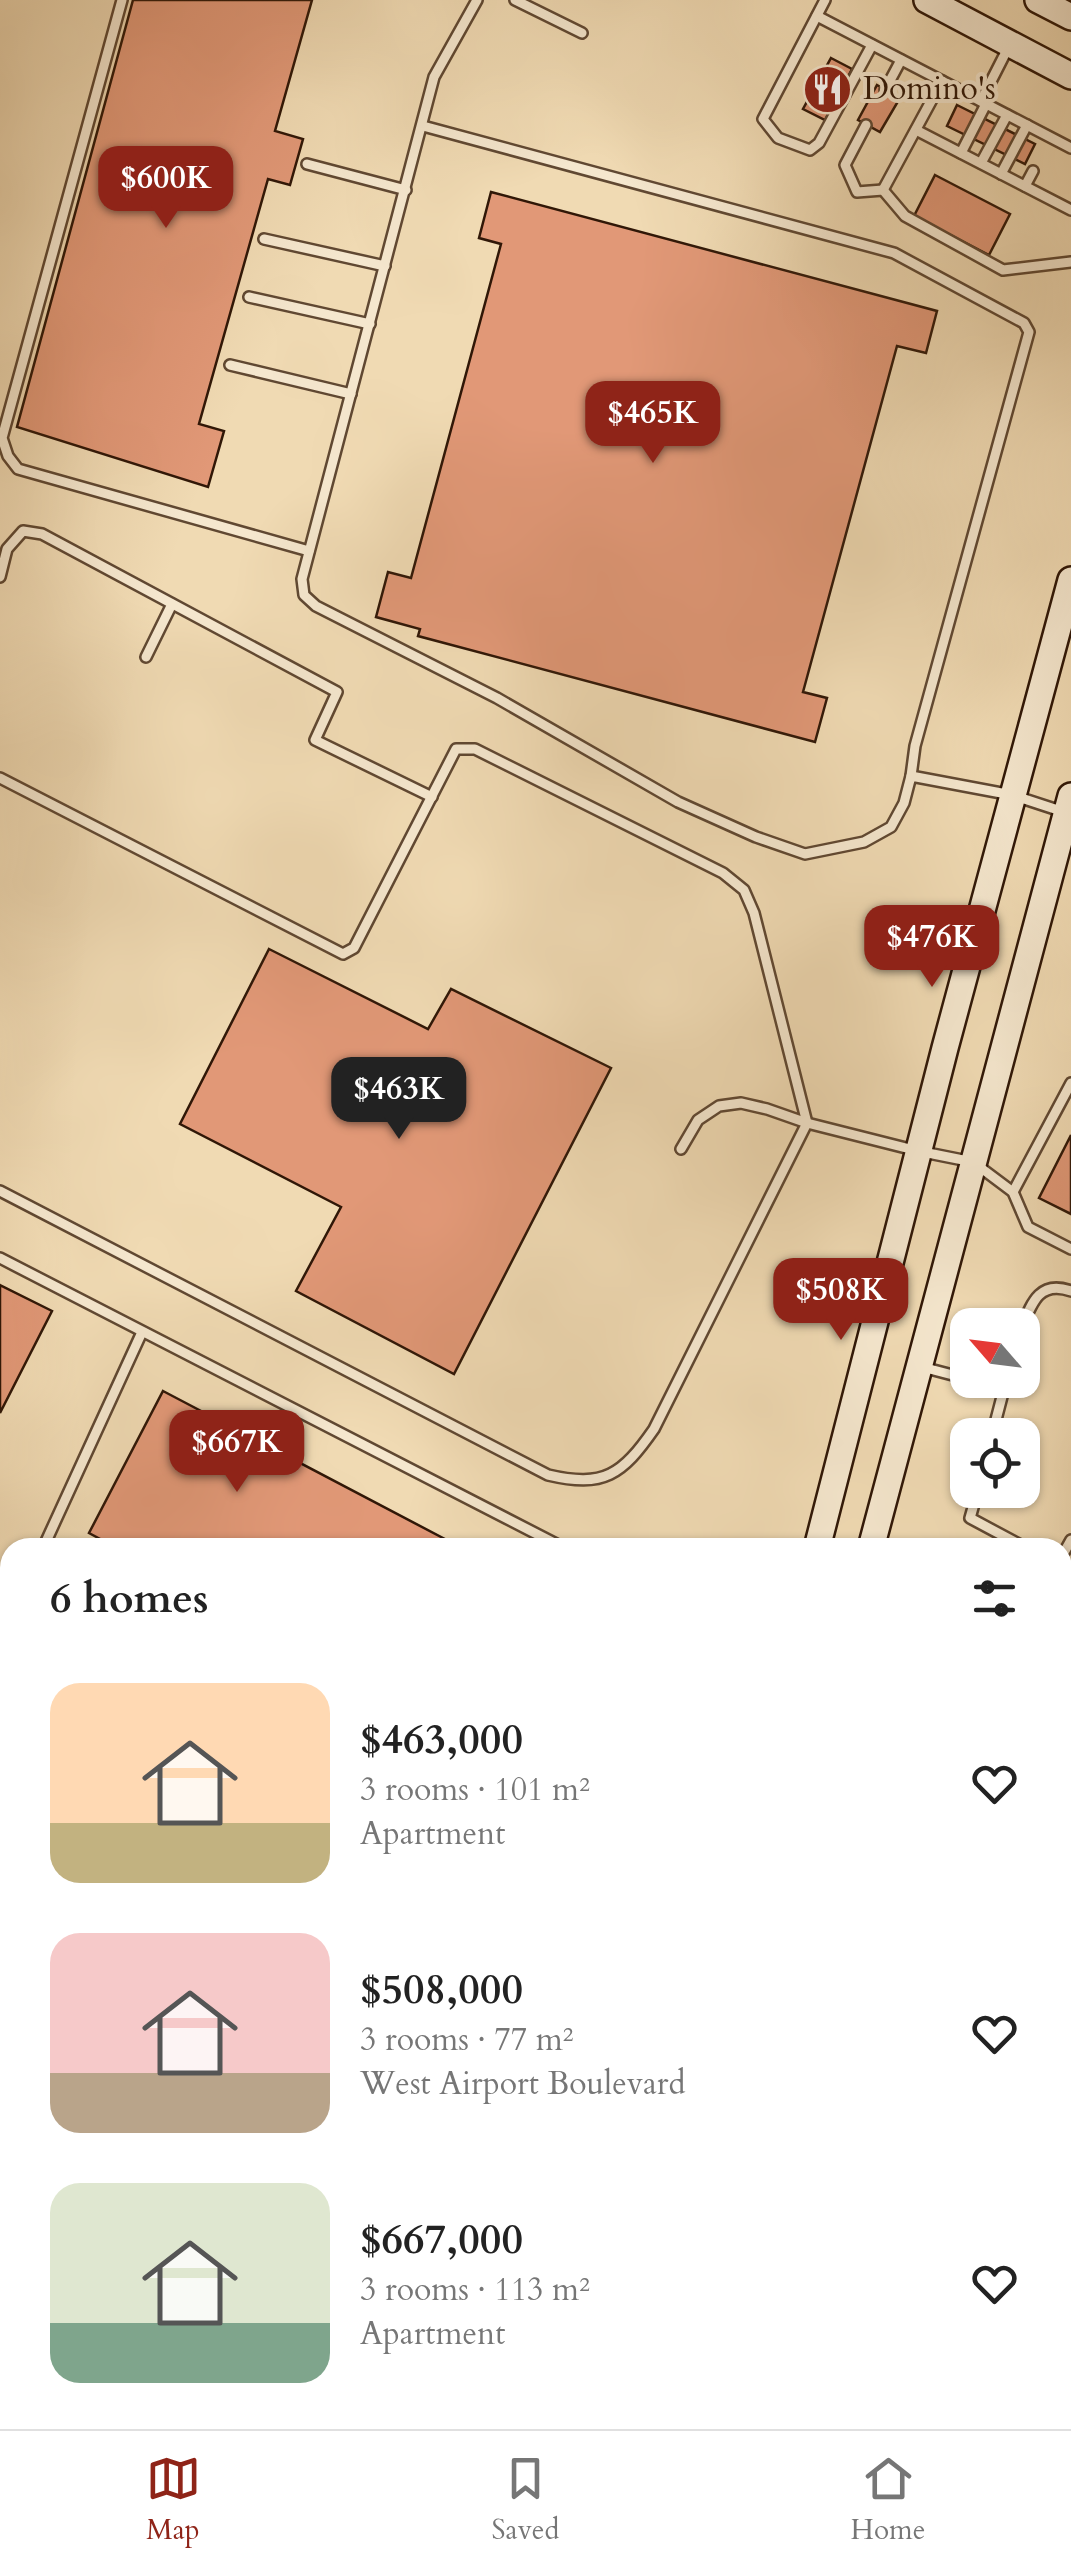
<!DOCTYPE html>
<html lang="en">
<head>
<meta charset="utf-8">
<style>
  body { margin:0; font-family:Cardo,serif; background:#f2f2f2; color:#222; height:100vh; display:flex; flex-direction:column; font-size:38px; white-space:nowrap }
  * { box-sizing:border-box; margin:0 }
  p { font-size:32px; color:#767676 }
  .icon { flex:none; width:55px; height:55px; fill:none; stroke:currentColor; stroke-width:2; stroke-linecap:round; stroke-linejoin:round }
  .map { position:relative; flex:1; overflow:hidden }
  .panel { position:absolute; left:0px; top:1538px; width:1072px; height:892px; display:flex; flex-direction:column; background:#fff; border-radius:30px 30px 0 0; box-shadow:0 2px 8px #0004 }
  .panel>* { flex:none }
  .needle { width:65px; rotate:298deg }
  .tools { position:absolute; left:950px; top:1308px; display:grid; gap:20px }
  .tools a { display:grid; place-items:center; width:90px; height:90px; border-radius:20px; background:#fff; box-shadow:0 2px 8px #0004; font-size:50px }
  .price { position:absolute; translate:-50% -85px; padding:0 22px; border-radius:20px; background:#8f2418; color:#fff; font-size:32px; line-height:65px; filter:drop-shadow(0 2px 5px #0008) }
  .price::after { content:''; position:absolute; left:50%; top:60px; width:30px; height:22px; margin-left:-15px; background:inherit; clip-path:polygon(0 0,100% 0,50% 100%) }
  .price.on { background:#222; color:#fff }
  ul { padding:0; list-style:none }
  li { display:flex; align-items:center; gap:30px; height:250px; padding:0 50px }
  li span { display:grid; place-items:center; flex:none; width:280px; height:200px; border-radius:30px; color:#555 }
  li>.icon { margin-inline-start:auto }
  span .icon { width:120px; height:120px; fill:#fffc; stroke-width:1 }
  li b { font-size:42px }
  h2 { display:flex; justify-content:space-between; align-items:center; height:120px; padding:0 50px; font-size:42px }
  .dock { display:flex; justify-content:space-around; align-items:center; height:140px; border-top:2px solid #e0e0e0; background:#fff; font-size:28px; color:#767676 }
  .dock a { display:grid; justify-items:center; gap:5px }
  .dock .on { color:#8f2418 }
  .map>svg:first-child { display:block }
  .water { fill:#9bbba9; stroke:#707968; stroke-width:2.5 }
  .building { fill:#e19877; stroke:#301707; stroke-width:2.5 }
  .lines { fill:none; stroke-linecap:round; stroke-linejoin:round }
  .service-casing { stroke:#604832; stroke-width:14 }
  .minor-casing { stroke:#604832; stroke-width:22 }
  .secondary-casing { stroke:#301707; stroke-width:30 }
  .service { stroke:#f5e7ce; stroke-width:9 }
  .minor { stroke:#f5e7ce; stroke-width:18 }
  .secondary { stroke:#f5e7ce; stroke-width:25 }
  .labels { text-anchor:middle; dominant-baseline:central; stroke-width:8; stroke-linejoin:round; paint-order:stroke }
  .poi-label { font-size:32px; fill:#301707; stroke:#f5e7ce; text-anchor:start }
</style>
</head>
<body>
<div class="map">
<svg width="1071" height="2429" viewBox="0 0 1071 2429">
  <rect width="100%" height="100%" fill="#f0dab3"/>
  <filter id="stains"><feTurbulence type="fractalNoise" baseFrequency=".002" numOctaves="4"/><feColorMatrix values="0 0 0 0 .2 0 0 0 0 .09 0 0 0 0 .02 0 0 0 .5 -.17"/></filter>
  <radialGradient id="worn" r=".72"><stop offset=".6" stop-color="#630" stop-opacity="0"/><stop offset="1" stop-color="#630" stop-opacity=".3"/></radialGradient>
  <!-- water -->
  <polygon class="water" points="0,2387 10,2392 10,2420 67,2420 99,2429 0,2429"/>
  <!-- building -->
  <g class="building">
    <polygon points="133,0 312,0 275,131 303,139 290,185 268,179 199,424 224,431 208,487 17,427"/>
    <polygon points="831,58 852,69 825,120 803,109"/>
    <polygon points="877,85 900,98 880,132 858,120"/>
    <polygon points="957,105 1035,144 1025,164 947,126"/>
    <polygon points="935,175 1010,214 989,255 914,216"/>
    <polygon points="491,192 937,311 926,353 897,346 803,692 827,698 815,742 418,636 420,629 376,617 388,572 411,578 501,244 479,238"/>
    <polygon points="269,949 428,1029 451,989 611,1068 454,1374 296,1291 341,1207 180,1124"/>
    <polygon points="1071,1135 1071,1214 1039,1198"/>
    <polygon points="0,1285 52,1311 0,1413"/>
    <polygon points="163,1391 462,1548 117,1548 89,1533"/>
    <polygon points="10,1692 10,1828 0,1823 0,1712"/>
    <polygon points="1071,1884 1071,2046 1062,2042 1062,1900"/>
    <polygon points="414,2420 618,2420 613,2429 409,2429"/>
  </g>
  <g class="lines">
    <defs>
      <g id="service">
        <polyline points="122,0 2,438 8,456 18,469 309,551"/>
        <polyline points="477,0 434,77 302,579 304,595 316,606 497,698 678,802 756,837 805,854 864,842 891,827 904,803 911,776 1012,795 1064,812"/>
        <polyline points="515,0 582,33"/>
        <polyline points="825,0 763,119 778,138 810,150 819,143 872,45"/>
        <polyline points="817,16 1071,148"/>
        <polyline points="885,90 901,60"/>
        <polyline points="981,101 1009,46"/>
        <polyline points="866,125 845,165 857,192 883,190"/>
        <polyline points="423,126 894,253 1024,323 1029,332 915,746 911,776"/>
        <polyline points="916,130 1071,210"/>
        <polyline points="961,153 986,104"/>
        <polyline points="981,163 1007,115"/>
        <polyline points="307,164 406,190"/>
        <polyline points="1001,174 1027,125"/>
        <polyline points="1025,186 1033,171"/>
        <polyline points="883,190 905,216 1003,270 1071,262"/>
        <polyline points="883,190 942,81"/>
        <polyline points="264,239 385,266"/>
        <polyline points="249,297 370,324"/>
        <polyline points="230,365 351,394"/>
        <polyline points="0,577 7,549 23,531 42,534 337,692 315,740 432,797"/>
        <polyline points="146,657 172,604"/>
        <path d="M0 778 343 954 354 948 456 749H475L723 873 744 890 754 913 807 1123 654 1429C622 1475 604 1488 548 1475L0 1191"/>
        <polyline points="681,1149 698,1120 719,1106 741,1103 767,1109 807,1123 918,1151 973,1162 1013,1192 1028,1227 1071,1249"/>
        <polyline points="1013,1192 1071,1083"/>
        <polyline points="0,1258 564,1548"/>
        <path d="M1022 1327C1032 1302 1040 1280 1071 1291"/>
        <polyline points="922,1367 968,1379"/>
        <polyline points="969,1380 1004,1389 1006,1380"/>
        <polyline points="992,1435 1004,1389"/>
        <polyline points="978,1490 970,1518 1026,1548"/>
        <polyline points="43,1548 142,1332"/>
        <polyline points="1062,1556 1071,1540"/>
        <polyline points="1062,1567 1071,1571"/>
        <polyline points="1062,1621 1071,1625"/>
        <polyline points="0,1633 10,1614"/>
        <polyline points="0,1858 10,1863"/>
        <polyline points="1062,2087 1071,2091"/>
        <polyline points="1062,2151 1071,2155"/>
        <polyline points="1062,2219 1071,2223"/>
        <polyline points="1071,2270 1062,2287 1071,2291"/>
        <polyline points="1062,2381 1071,2385"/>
        <polyline points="309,2429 314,2420"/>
        <polyline points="683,2429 683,2420"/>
        <polyline points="913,2429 917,2420"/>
      </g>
      <polyline id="minor" points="990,2429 995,2420"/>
      <g id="secondary">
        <polyline points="927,0 1071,76"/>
        <polyline points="1038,0 1071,17"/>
        <polyline points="817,1548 945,1048 1071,580"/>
        <polyline points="871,1548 1071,796"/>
        <polyline points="762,2420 762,2429"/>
        <polyline points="816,2420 816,2429"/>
      </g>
    </defs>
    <!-- service casing -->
    <use href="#service" class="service-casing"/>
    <!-- minor casing -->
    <use href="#minor" class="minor-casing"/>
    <!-- secondary casing -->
    <use href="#secondary" class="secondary-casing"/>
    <!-- service -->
    <use href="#service" class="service"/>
    <!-- minor -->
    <use href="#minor" class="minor"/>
    <!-- secondary -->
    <use href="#secondary" class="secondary"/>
  </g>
  <!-- icons -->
  <defs>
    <symbol id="restaurant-disc" viewBox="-11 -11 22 22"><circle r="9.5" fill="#8f2418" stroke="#f5e7ce"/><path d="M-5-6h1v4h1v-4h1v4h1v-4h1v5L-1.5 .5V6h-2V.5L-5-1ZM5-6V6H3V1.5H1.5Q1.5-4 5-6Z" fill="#fff"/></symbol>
  </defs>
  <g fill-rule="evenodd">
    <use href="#restaurant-disc" x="800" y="62" width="55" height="55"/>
  </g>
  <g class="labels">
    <!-- poi labels -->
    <g class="poi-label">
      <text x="863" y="89">Domino's</text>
    </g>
  </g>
  <rect width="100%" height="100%" filter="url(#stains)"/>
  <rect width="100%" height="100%" fill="url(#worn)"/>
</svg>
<div class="tools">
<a><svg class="needle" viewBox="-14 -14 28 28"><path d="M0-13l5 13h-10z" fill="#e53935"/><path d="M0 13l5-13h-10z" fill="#767676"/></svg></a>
<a><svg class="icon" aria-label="locate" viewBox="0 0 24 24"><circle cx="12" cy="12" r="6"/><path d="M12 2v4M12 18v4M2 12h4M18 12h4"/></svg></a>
</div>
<b class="price" style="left:166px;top:231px">$600K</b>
<b class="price" style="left:653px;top:466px">$465K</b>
<b class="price" style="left:932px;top:990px">$476K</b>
<b class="price on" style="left:399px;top:1142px">$463K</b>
<b class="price" style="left:841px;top:1343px">$508K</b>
<b class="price" style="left:237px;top:1495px">$667K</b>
<section class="panel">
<h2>6 homes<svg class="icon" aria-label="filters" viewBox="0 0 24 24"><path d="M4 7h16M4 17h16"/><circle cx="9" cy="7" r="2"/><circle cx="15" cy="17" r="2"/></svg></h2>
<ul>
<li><span style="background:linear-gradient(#ffd9b3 70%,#c2b280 0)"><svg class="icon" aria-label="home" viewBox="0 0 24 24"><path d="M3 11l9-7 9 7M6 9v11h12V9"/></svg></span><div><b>$463,000</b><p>3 rooms · 101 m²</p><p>Apartment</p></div><svg class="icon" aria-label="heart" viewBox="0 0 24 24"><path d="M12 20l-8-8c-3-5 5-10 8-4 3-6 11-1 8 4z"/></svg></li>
<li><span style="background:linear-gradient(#f6c9c9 70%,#b9a48a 0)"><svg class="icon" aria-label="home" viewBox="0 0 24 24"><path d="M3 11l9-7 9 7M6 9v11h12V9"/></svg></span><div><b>$508,000</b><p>3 rooms · 77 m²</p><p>West Airport Boulevard</p></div><svg class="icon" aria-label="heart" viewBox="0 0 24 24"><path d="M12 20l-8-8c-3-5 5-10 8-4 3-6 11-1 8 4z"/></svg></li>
<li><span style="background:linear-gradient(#dfe7d0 70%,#7fa58c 0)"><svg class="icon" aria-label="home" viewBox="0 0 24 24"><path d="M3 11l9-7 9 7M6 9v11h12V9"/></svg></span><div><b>$667,000</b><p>3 rooms · 113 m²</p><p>Apartment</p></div><svg class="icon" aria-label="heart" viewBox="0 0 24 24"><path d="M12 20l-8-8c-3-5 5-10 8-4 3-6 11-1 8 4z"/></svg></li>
</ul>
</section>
</div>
<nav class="dock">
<a class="on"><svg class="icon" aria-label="map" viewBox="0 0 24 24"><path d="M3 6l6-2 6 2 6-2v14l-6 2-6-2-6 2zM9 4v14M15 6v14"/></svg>Map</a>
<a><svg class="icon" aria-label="saved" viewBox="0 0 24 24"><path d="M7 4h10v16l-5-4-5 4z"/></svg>Saved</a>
<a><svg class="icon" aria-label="home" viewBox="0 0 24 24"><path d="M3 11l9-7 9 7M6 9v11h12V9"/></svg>Home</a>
</nav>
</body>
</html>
